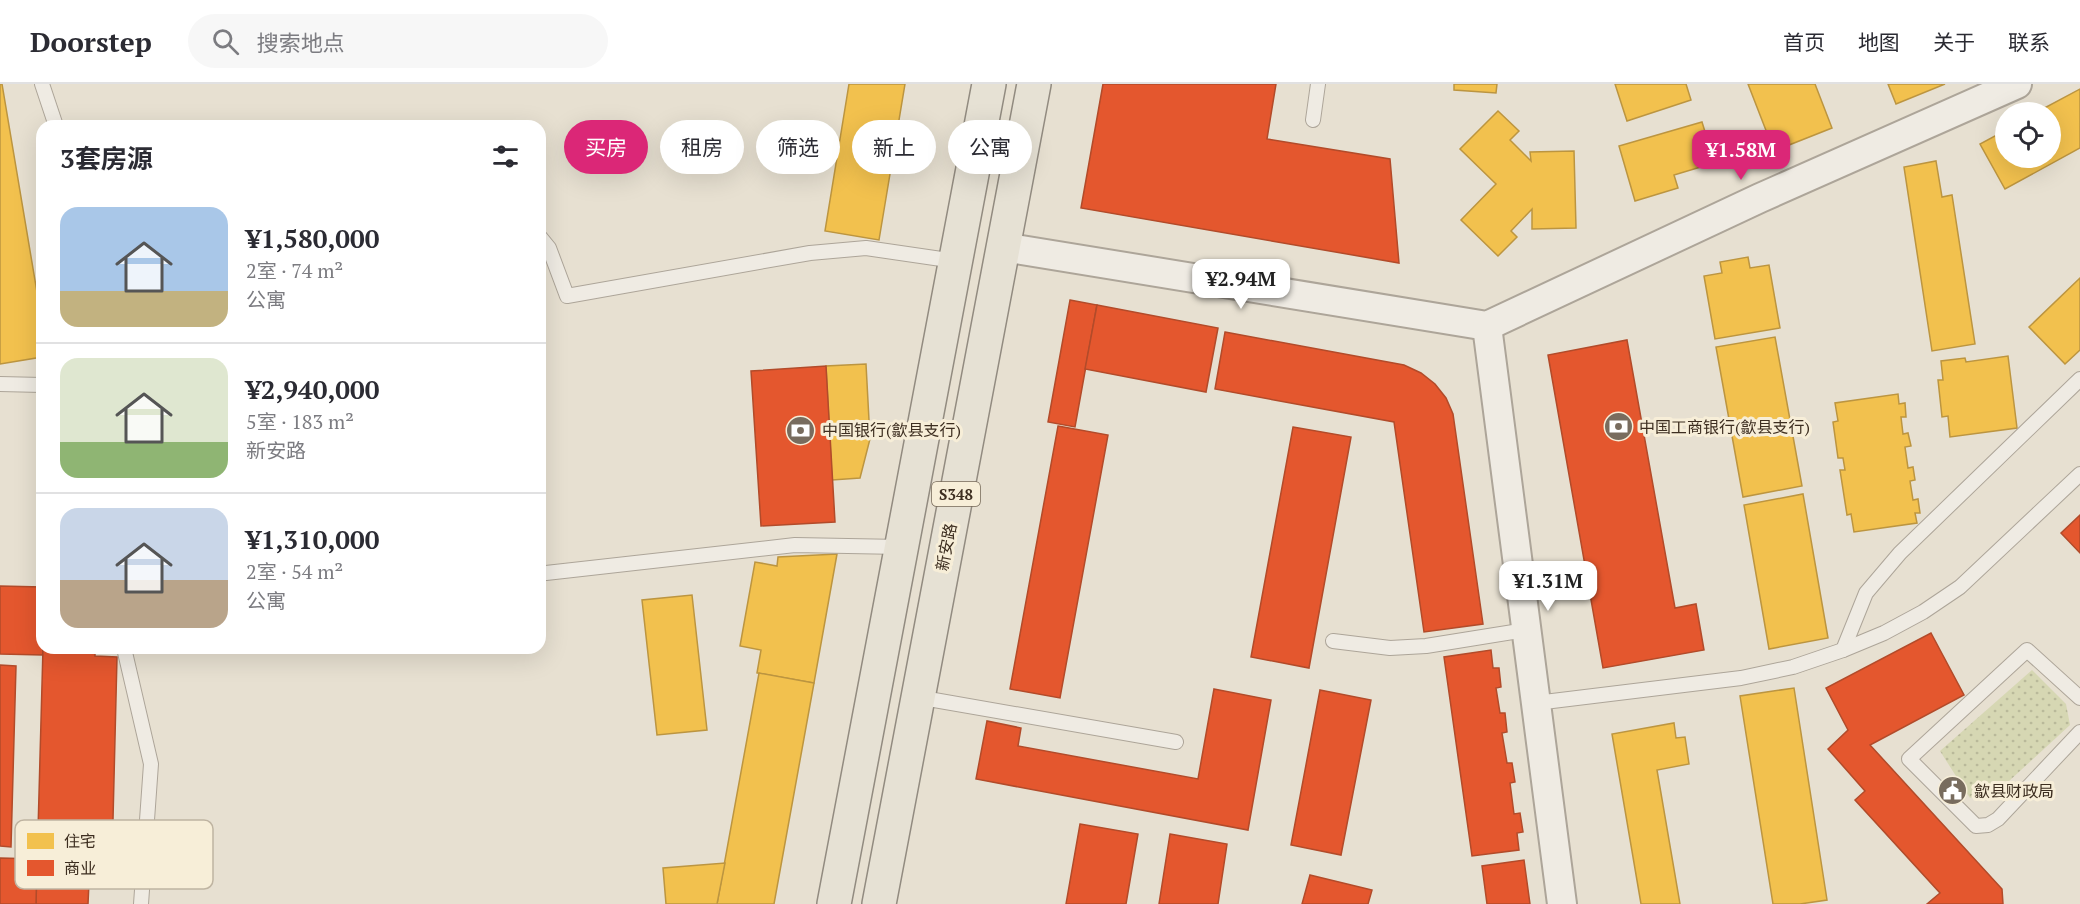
<!DOCTYPE html>
<html lang="zh">
<head>
<meta charset="utf-8">
<style>
  body { margin:0; font-family:"PT Serif","Noto Sans SC",serif; background:#f7f7f7; color:#2b2b33; height:100vh; display:flex; flex-direction:column; font-size:22px; white-space:nowrap }
  * { box-sizing:border-box; margin:0 }
  p { font-size:20px; color:#7c7c81 }
  .icon { flex:none; width:33px; height:33px; fill:none; stroke:currentColor; stroke-width:2; stroke-linecap:round; stroke-linejoin:round }
  .map { position:relative; flex:1; overflow:hidden }
  .panel { position:absolute; left:36px; top:36px; width:510px; height:534px; display:flex; flex-direction:column; background:#fff; border-radius:18px; box-shadow:0 6px 24px #0002 }
  .panel>* { flex:none }
  .banner { position:absolute; left:564px; top:36px; width:570px; height:54px; display:flex; gap:12px }
  .buttons { position:absolute; left:1995px; top:18px; display:grid; gap:12px }
  .buttons a { display:grid; place-items:center; width:66px; height:66px; border-radius:50%; background:#fff; box-shadow:0 6px 24px #0002; font-size:30px }
  .price { position:absolute; translate:-50% -51px; padding:0 14px; border-radius:12px; background:#fff; color:#222; font-size:20px; line-height:39px; filter:drop-shadow(0 2px 3px #0008) }
  .price::after { content:''; position:absolute; left:50%; top:36px; width:18px; height:14px; margin-left:-9px; background:inherit; clip-path:polygon(0 0,100% 0,50% 100%) }
  .price.active { background:#db2777; color:#fff }
  ul { padding:0; list-style:none }
  li { display:flex; align-items:center; gap:18px; height:150px; padding:0 24px }
  li+li { border-top:2px solid #e1e1e2 }
  li span { display:grid; place-items:center; flex:none; width:168px; height:120px; border-radius:18px; color:#555 }
  li>.icon { margin-inline-start:auto }
  span .icon { width:72px; height:72px; fill:#fffc; stroke-width:1 }
  li b { font-size:26px }
  h2 { display:flex; justify-content:space-between; align-items:center; height:72px; padding:0 24px; font-size:26px }
  .tag { padding:0 21px; border-radius:27px; background:#fff; box-shadow:0 6px 24px #0002; font-size:21px; line-height:54px }
  .tag.active { background:#db2777; color:#fff }
  header { display:flex; align-items:center; gap:36px; box-sizing:border-box; height:84px; padding:0 30px; background:#fff; border-bottom:2px solid #e1e1e2 }
  header strong { font-size:28px }
  nav { display:flex; gap:33px; margin-inline-start:auto; font-size:21px }
  .search { width:420px; height:54px; background:#f7f7f7; display:flex; align-items:center; gap:15px; box-sizing:border-box; padding:0 21px; border-radius:33px; color:#7c7c81; font-size:22px }
  .map>svg:first-child { display:block }
  .grass { fill:url(#grass-dots) }
  .homes { fill:#f2c14e; stroke:#bc9540; stroke-width:1.5 }
  .shops { fill:#e4572e; stroke:#b24b2a; stroke-width:1.5 }
  .lines { fill:none; stroke-linecap:round; stroke-linejoin:round }
  .lane-casing { stroke:#ada599; stroke-width:16 }
  .street-casing { stroke:#ada599; stroke-width:32 }
  .primary-casing { stroke:#928b80; stroke-width:36 }
  .lane { stroke:#efebe3; stroke-width:14 }
  .street { stroke:#efebe3; stroke-width:28 }
  .primary { stroke:#e6e1d4; stroke-width:33 }
  .labels { text-anchor:middle; dominant-baseline:central; stroke-width:6; stroke-linejoin:round; paint-order:stroke }
  .shield { fill:#f7eed8; stroke:#756857; stroke-width:1.5 }
  .shield-label { font-size:15px; font-weight:bold; fill:#3d2e20 }
  .poi-label { font-size:16px; fill:#3d2e20; stroke:#f7eed8; text-anchor:start }
  .street-label { font-size:16px; fill:#3d2e20; stroke:#f7eed8 }
  .key { fill:#f7eed8; stroke:#bfb4a1; stroke-width:1.5 }
  .key-label { font-size:16px; fill:#3d2e20 }
</style>
</head>
<body>
<header>
<strong>Doorstep</strong>
<div class="search"><svg class="icon" aria-label="search" viewBox="0 0 24 24"><circle cx="10" cy="10" r="6"/><path d="M15 15l6 6"/></svg>搜索地点</div>
<nav><a>首页</a><a>地图</a><a>关于</a><a>联系</a></nav>
</header>
<div class="map">
<svg width="2080" height="820" viewBox="0 0 2080 820">
  <defs>
    <pattern id="grass-dots" width="8" height="8" patternUnits="userSpaceOnUse" patternTransform="scale(1.5)"><rect width="8" height="8" fill="#d6d7b3"/><path d="M2 2h.1M6 6h.1" fill="none" stroke="#b9b99a" stroke-width="1.8" stroke-linecap="round"/></pattern>
  </defs>
  <rect width="100%" height="100%" fill="#e7e0d1"/>
  <!-- grass -->
  <polygon class="grass" points="2032,586 2066,620 2070,641 2008,698 1970,714 1940,667"/>
  <!-- homes -->
  <g class="homes">
    <polygon points="0,0 2,0 42,238 42,273 0,280"/>
    <polygon points="849,0 905,0 879,156 825,147"/>
    <polygon points="1454,0 1497,0 1496,9 1454,6"/>
    <polygon points="1615,0 1686,0 1691,16 1627,37"/>
    <polygon points="1748,0 1815,0 1832,44 1774,67"/>
    <polygon points="1888,0 1945,0 1896,20"/>
    <polygon points="2080,5 2080,64 2005,105 1980,60 2006,46 2006,74 2050,74 2050,28 2037,28"/>
    <polygon points="1498,27 1519,47 1510,56 1531,77 1530,68 1574,67 1576,144 1532,145 1532,125 1511,147 1517,153 1498,172 1461,136 1496,100 1460,65"/>
    <polygon points="1702,38 1706,51 1713,53 1717,58 1717,69 1712,73 1714,79 1674,91 1678,104 1635,117 1619,62"/>
    <polygon points="1936,77 1942,113 1952,111 1975,260 1932,267 1904,83"/>
    <polygon points="1748,173 1750,184 1769,181 1780,244 1715,255 1704,192 1722,189 1720,178"/>
    <polygon points="2080,194 2080,266 2065,280 2029,243"/>
    <polygon points="1775,253 1802,402 1743,413 1716,263"/>
    <polygon points="2008,272 2017,344 1950,353 1948,332 1942,333 1938,296 1943,296 1941,277 1965,274 1966,278"/>
    <polygon points="866,280 870,355 860,394 832,396 826,282"/>
    <polygon points="1898,310 1899,320 1905,319 1906,333 1901,333 1903,350 1908,349 1911,362 1905,363 1908,384 1913,383 1915,396 1910,397 1913,416 1918,415 1920,429 1915,429 1917,439 1854,448 1851,430 1847,431 1840,386 1845,386 1843,374 1838,374 1833,338 1838,337 1835,319"/>
    <polygon points="1803,410 1828,554 1769,565 1744,421"/>
    <polygon points="837,470 814,599 757,589 761,566 740,562 755,478 777,482 778,473"/>
    <polygon points="692,511 707,646 657,651 642,516"/>
    <polygon points="759,589 814,599 774,820 717,820"/>
    <polygon points="1794,604 1827,816 1800,820 1773,820 1740,612"/>
    <polygon points="1674,639 1676,654 1685,653 1689,680 1657,686 1680,820 1641,820 1612,650"/>
    <polygon points="725,779 717,820 666,820 663,784"/>
  </g>
  <!-- shops -->
  <g class="shops">
    <polygon points="1103,0 1276,0 1267,55 1390,75 1399,179 1081,124"/>
    <polygon points="1070,216 1097,221 1075,343 1048,338"/>
    <polygon points="1097,221 1218,244 1206,308 1085,285"/>
    <polygon points="1225,248 1404,281 1421,289 1435,300 1446,314 1453,330 1483,540 1424,548 1394,338 1215,305"/>
    <polygon points="1627,256 1675,524 1696,520 1704,566 1603,584 1548,271"/>
    <polygon points="826,282 835,438 761,442 751,287"/>
    <polygon points="1058,342 1108,351 1060,614 1010,605"/>
    <polygon points="1293,343 1351,353 1309,584 1251,573"/>
    <polygon points="2080,431 2080,469 2061,449"/>
    <polygon points="0,502 42,503 43,571 0,570"/>
    <polygon points="1931,549 1964,611 1870,661 2002,805 2003,820 1927,820 1940,809 1855,716 1865,707 1828,665 1848,646 1826,604"/>
    <polygon points="43,564 95,564 95,572 117,573 112,776 90,776 88,820 36,820"/>
    <polygon points="1491,566 1493,584 1499,584 1501,603 1496,604 1500,629 1505,629 1507,648 1502,649 1507,679 1512,679 1515,698 1510,699 1514,730 1520,729 1523,748 1517,749 1519,766 1472,772 1444,573"/>
    <polygon points="0,581 16,582 11,763 0,762"/>
    <polygon points="1214,605 1271,616 1248,746 976,695 987,637 1021,644 1018,662 1198,695"/>
    <polygon points="1320,606 1371,616 1341,771 1291,761"/>
    <polygon points="1080,740 1138,750 1126,820 1066,820"/>
    <polygon points="1170,750 1227,760 1218,820 1159,820"/>
    <polygon points="0,774 37,775 36,820 0,820"/>
    <polygon points="1524,776 1530,820 1487,820 1482,782"/>
    <polygon points="1310,791 1372,806 1368,820 1302,820"/>
  </g>
  <g class="lines">
    <defs>
      <g id="lane">
        <polyline points="42,0 56,42"/>
        <polyline points="1313,36 1318,0"/>
        <polyline points="540,153 549,164 567,212 810,169 866,164 955,177"/>
        <polyline points="0,300 42,301"/>
        <polyline points="546,489 795,461 901,463"/>
        <polyline points="1333,557 1390,564 1426,562 1526,546"/>
        <polyline points="124,564 151,680 141,820"/>
        <polyline points="1843,566 1866,509 1900,469 2080,295"/>
        <polyline points="917,613 1176,658"/>
        <polyline points="2080,614 2027,566 1909,675 1976,742 1988,741 1998,735 2080,648"/>
        <polyline points="1536,619 1741,594 1793,583 1843,566 1884,549 1923,528 1960,503 2080,390"/>
      </g>
      <g id="street">
        <polyline points="1003,163 1487,242 1760,114 2017,0"/>
        <polyline points="1487,242 1562,820"/>
      </g>
      <g id="primary">
        <polyline points="834,820 989,0"/>
        <polyline points="879,820 1034,0"/>
      </g>
    </defs>
    <!-- lane casing -->
    <use href="#lane" class="lane-casing"/>
    <!-- street casing -->
    <use href="#street" class="street-casing"/>
    <!-- primary casing -->
    <use href="#primary" class="primary-casing"/>
    <!-- lane -->
    <use href="#lane" class="lane"/>
    <!-- street -->
    <use href="#street" class="street"/>
    <!-- primary -->
    <use href="#primary" class="primary"/>
  </g>
  <!-- icons -->
  <defs>
    <symbol id="bank-disc" viewBox="-11 -11 22 22"><circle r="9.5" fill="#786c5e" stroke="#f7eed8"/><path d="M-6-4H6V4H-6ZM0-2.3a2.3 2.3 0 1 0 0 4.6a2.3 2.3 0 1 0 0-4.6Z" fill="#fff"/></symbol>
    <symbol id="civic-disc" viewBox="-11 -11 22 22"><circle r="9.5" fill="#786c5e" stroke="#f7eed8"/><path d="M-.6-6.5H3V-4.5H.6V-3L4-1V1h2V6H-6V1h2V-1L-.6-3ZM-1.2 2.5V6h2.4V2.5Z" fill="#fff"/></symbol>
  </defs>
  <g fill-rule="evenodd">
    <use href="#bank-disc" x="1602" y="326" width="33" height="33"/>
    <use href="#bank-disc" x="784" y="330" width="33" height="33"/>
    <use href="#civic-disc" x="1936" y="690" width="33" height="33"/>
  </g>
  <g class="labels">
    <!-- shield labels -->
    <rect class="shield" x="932" y="398" width="48" height="24" rx="4.5"/>
    <g class="shield-label">
      <text x="956" y="410">S348</text>
    </g>
    <!-- poi labels -->
    <g class="poi-label">
      <text x="1639" y="343">中国工商银行(歙县支行)</text>
      <text x="822" y="346">中国银行(歙县支行)</text>
      <text x="1974" y="707">歙县财政局</text>
    </g>
    <!-- street labels -->
    <g class="street-label">
      <text transform="translate(946 463) rotate(-79)">新安路</text>
    </g>
  </g>
  <!-- legend -->
  <rect x="15" y="736" width="198" height="69" rx="9" class="key"/>
  <rect x="27" y="749" width="27" height="16" fill="#f2c14e"/>
  <rect x="27" y="776" width="27" height="16" fill="#e4572e"/>
  <g class="key-label">
    <text x="64" y="763">住宅</text>
    <text x="64" y="790">商业</text>
  </g>
</svg>
<div class="buttons">
<a><svg class="icon" aria-label="locate" viewBox="0 0 24 24"><circle cx="12" cy="12" r="6"/><path d="M12 2v4M12 18v4M2 12h4M18 12h4"/></svg></a>
</div>
<b class="price active" style="left:1741px;top:97px">¥1.58M</b>
<b class="price" style="left:1241px;top:226px">¥2.94M</b>
<b class="price" style="left:1548px;top:528px">¥1.31M</b>
<div class="banner">
<a class="tag active">买房</a>
<a class="tag">租房</a>
<a class="tag">筛选</a>
<a class="tag">新上</a>
<a class="tag">公寓</a>
</div>
<section class="panel">
<h2>3套房源<svg class="icon" aria-label="filters" viewBox="0 0 24 24"><path d="M4 7h16M4 17h16"/><circle cx="9" cy="7" r="2"/><circle cx="15" cy="17" r="2"/></svg></h2>
<ul>
<li><span style="background:linear-gradient(#a9c7e8 70%,#c2b280 0)"><svg class="icon" aria-label="home" viewBox="0 0 24 24"><path d="M3 11l9-7 9 7M6 9v11h12V9"/></svg></span><div><b>¥1,580,000</b><p>2室 · 74 m²</p><p>公寓</p></div></li>
<li><span style="background:linear-gradient(#dfe7d0 70%,#8fb573 0)"><svg class="icon" aria-label="home" viewBox="0 0 24 24"><path d="M3 11l9-7 9 7M6 9v11h12V9"/></svg></span><div><b>¥2,940,000</b><p>5室 · 183 m²</p><p>新安路</p></div></li>
<li><span style="background:linear-gradient(#c9d6e8 60%,#b9a48a 0)"><svg class="icon" aria-label="home" viewBox="0 0 24 24"><path d="M3 11l9-7 9 7M6 9v11h12V9"/></svg></span><div><b>¥1,310,000</b><p>2室 · 54 m²</p><p>公寓</p></div></li>
</ul>
</section>
</div>
</body>
</html>
